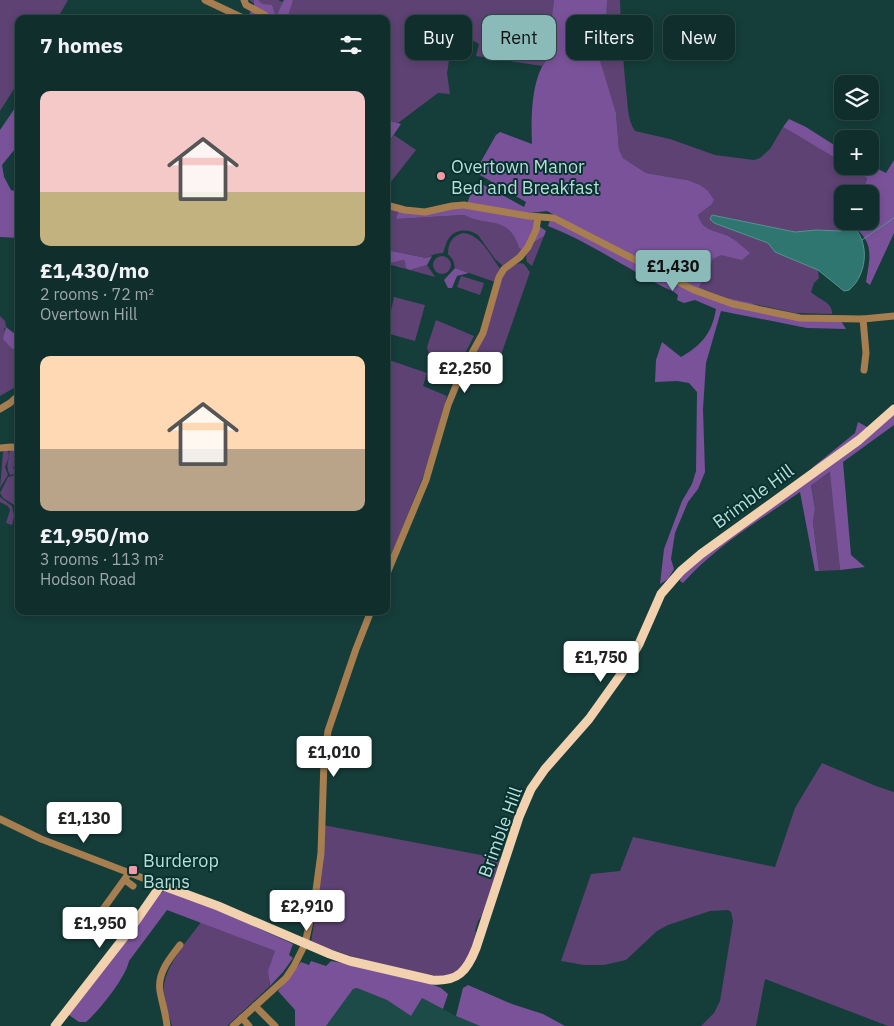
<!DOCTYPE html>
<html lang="en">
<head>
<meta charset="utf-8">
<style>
  body { margin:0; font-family:"IBM Plex Sans",sans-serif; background:#1e3a38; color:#f1f3f6; height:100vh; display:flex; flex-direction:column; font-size:19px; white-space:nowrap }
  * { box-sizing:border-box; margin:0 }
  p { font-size:16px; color:#9ca8a9 }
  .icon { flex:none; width:28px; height:28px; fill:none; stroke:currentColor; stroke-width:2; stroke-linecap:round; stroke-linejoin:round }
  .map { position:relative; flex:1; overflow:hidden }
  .panel { position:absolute; left:15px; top:15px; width:375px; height:600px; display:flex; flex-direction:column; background:#102e2c; border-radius:10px; box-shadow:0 2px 8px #0003,0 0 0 1px #304a48 }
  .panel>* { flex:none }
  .hud { position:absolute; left:405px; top:15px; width:414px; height:45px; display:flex; gap:10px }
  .fabs { position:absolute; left:834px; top:75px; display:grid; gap:10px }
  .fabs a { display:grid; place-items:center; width:45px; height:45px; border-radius:10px; background:#102e2c; box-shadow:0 2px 8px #0003,0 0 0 1px #304a48; font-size:25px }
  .price { position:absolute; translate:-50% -42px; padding:0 11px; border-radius:5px; background:#fff; color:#222; font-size:16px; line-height:32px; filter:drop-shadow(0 1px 2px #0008) }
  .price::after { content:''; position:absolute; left:50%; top:30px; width:15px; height:11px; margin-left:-8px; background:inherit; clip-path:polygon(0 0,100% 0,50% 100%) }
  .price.on { background:#8bbbb9; color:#111 }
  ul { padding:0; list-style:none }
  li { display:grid; align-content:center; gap:10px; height:265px; padding:0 25px }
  li span { display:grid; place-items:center; height:155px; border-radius:10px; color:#555 }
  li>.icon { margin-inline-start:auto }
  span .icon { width:90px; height:90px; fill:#fffc; stroke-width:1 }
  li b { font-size:21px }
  h2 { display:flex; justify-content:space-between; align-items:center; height:60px; padding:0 25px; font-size:21px }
  .pill { padding:0 18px; border-radius:10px; background:#102e2c; box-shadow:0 2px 8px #0003,0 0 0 1px #304a48; font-size:18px; line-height:45px }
  .pill.on { background:#8bbbb9; color:#111 }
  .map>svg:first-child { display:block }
  .built { fill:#1c4b48 }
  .green { fill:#5d4273 }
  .forest { fill:#7a5299 }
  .water { fill:#2f7570; stroke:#589490 }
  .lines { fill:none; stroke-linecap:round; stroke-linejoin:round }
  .stream { stroke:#589490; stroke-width:1 }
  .minor { stroke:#a67e50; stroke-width:7 }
  .major { stroke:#f2d1ae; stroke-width:9 }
  .poi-dot { fill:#f39aaa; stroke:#083230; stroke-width:2 }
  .labels { text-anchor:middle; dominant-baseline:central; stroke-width:4; stroke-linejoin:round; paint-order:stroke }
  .poi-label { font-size:18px; fill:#b9ddd9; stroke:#083230; text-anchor:start }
  .street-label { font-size:18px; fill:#b9ddd9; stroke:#083230 }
</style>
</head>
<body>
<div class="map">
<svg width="894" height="1026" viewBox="0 0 894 1026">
  <rect width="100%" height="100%" fill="#153d3a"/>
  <!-- built -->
  <polygon class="built" points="357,988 387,1000 411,1016 422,998 456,1016 480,1026 326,1026 353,989"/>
  <!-- green -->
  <g class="green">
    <polygon points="0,0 68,0 57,19 19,19 19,81 0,111"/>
    <path d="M249 0H278L283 2 284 0H554C552 19 554 52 542 66L476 56 479 44 454 30 447 73 450 94 438 93 398 123 391 121 386 129V19H275Z"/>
    <path d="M607 0H620C621 30 623 60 626 90 628 103 627 120 635 131L670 139 715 155 754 160 760 158 770 149 783 127 842 162V166H849L867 178 863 194H842V221H853L852 225 846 222 841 231 816 230 795 232 712 215 714 223 768 243 775 252 818 270 819 278 814 283 811 292C819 300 833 302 832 314L795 313 718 296 699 287 708 273 713 259 720 255 732 238C718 232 702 231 698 215L711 205 687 180 646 173 623 158 619 149 616 113 599 61 606 34Z"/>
    <polygon points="394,135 416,150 386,188 386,146"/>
    <path d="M386 208 398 212 396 219 464 215C488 228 508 214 519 248L522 250 519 256 503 266 495 259 478 235C470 229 456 228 449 238 446 242 445 248 443 253L435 254 426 258 387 250 386 251Z"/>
    <path d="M463 233C481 234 491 257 501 270L495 282 455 268 453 260 448 254C448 243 452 236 463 233Z"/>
    <path d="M544 236 532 266 527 262C523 249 534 242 544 236Z"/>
    <circle cx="442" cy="265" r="9"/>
    <polygon points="399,259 405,261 410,270 427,265 435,277 388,264"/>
    <path d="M520 263 524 264 530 272 494 375 471 372 463 373C469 362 477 351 482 339 490 317 493 270 520 263Z"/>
    <polygon points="461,276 484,283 480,295 457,287"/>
    <polygon points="394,297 425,305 415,341 386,333"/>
    <polygon points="0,316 5,321 6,327 4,329 11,348 19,353 19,385 0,396"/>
    <polygon points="436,320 474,336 459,365 429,355 427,347"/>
    <polygon points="386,359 427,373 423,386 447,396 426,469 386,569"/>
    <polygon points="8,448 9,457 5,467 8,475 0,488 3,452"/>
    <path d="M9 448 19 450V456L13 468 19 473 10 475C4 463 11 460 9 448Z"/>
    <polygon points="831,472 840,570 819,571 813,522 815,509 811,484"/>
    <polygon points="19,474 19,508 3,498 0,493 8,477"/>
    <polygon points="0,497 12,506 14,516 12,525 6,523 10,510 8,506 0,502"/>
    <polygon points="822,763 876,786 894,792 894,1026 888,1026 765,979 756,1026 701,1026 714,1013 720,1001 733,921 731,912 728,910 710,911 668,925 657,931 626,960 604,965 584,965 561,961 591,874 620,871 633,837 775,867 795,808"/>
    <path d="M323 825 502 859 484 913 478 921 475 931 476 932C472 948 468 966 452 975 434 984 332 951 311 942L318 899Z"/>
    <path d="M201 922 275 951 269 983 270 986 227 1026H172C169 1015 165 1003 164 991 162 969 189 939 201 922Z"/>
  </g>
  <!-- forest -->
  <g class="forest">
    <polygon points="254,0 258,0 262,4 272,5 276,17 284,0 293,0 287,19 251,19 248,17 254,5"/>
    <path d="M554 0H607L606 34 600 61 616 113 619 149 623 158 646 173 687 180 700 185 708 191 714 200 711 205 698 215C703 232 716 230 730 237 737 241 744 248 750 253L742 260 721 255 713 259 708 273 699 287 718 296 751 303 790 318 841 321 846 329 807 328 721 311 706 363 703 409 705 472 698 489 688 502 675 533 671 559 674 569 668 579 660 584 664 549 682 501 692 484 696 471 697 392 689 383 677 381 655 382 656 360 662 342 681 357C702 345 712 333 716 309L695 300 684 303 677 300 678 295 674 292C631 272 592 243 548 226L550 220 562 219 547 211 530 213 535 223 546 231 544 236 522 250 519 248C508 214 488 228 464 215L396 219 398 212 386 208V204L398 212 466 208C469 199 471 186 482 184L524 207 526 202 475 172 496 135 500 132 532 144C531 119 531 79 547 59Z"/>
    <polygon points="19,102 19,144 2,165 4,177 11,190 19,192 19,238 0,237 0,130"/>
    <polygon points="789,119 806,127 842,150 842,162 783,127"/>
    <polygon points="391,121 401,124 386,146 386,129"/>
    <path d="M894 160V233L870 285 866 282C870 256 875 243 852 225L853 221H870V194H863L867 178 849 166H870V165L886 173Z"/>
    <polygon points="387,250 426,258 432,256 427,265 410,270 406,268 405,261 402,260 386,264"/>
    <polygon points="455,268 469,273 457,276 452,288 448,288 444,280"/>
    <polygon points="6,327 19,337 19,353 11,348 3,339"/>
    <path d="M894 415V425L843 462 851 555 865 567 840 570 830 472 811 485 815 509 813 522 819 571H815L800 492C760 520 716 546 683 583L680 581 682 574 715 547 804 482 813 467 855 433 858 422 869 428Z"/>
    <path d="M165 890 210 906 293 944 289 955 293 958 283 972 270 986 268 971 275 951 167 910 129 961C126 977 99 1011 86 1022H79L69 1015 158 895Z"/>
    <polygon points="311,961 326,966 331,961 361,966 431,984 441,988 448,994 443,1009 422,998 411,1016 387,1000 357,988 353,989 326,1026 295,1026 295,1010 278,991 301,962 309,965"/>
    <polygon points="468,985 512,1004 543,1014 565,1026 480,1026 456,1016 463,988"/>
  </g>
  <!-- water -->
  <path class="water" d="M712 215 795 232 816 230 841 231 846 222C871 234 869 274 849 290L844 291 818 270 775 252 768 243 714 223 710 219Z"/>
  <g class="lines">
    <!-- stream -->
    <polyline class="stream" points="862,240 894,218"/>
    <!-- minor -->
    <g class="minor">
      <polyline points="205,0 245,19"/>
      <polyline points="244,0 246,5 265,15"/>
      <polyline points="386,205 405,210 425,212 452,206 464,205 528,216 554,218 694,290 733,304 800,318 863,319 894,316"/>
      <polyline points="863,319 866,353 864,370"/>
      <polyline points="0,409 10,403 19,395"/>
      <polyline points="0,448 11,447 19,448"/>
      <polyline points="386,576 426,480 448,405 462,371 483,333 499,277 504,269 520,257 528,247 536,230 538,217"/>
      <polyline points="0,819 41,839 161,885"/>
      <polyline points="125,880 133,886"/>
      <polyline points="101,912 129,873"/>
      <polyline points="255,1006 275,1026"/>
      <polyline points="242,1018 249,1026"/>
      <path d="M167 1026C166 1014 162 1003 160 991 157 973 170 958 180 945"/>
      <polyline points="233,1026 286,978 294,966 305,944 315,898 321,853 324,761 328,731 356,649 371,611"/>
    </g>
    <!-- major -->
    <path class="major" d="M55 1026 129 931 161 885 218 906 330 954 350 961 432 980C458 982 467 971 476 948L519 817 531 789 545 769 589 719 624 670 639 644 661 594 681 571 701 554 859 440 894 409"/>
  </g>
  <!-- markers -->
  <g class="poi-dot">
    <circle cx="441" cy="176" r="5"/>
    <rect x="128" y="865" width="10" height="10" rx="2.5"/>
  </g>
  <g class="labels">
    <!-- poi labels -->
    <g class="poi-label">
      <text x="451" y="166">Overtown Manor<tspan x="451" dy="21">Bed and Breakfast</tspan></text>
      <text x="143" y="860">Burderop<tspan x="143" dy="21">Barns</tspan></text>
    </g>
    <!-- street labels -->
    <g class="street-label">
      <text transform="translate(753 496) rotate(-36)">Brimble Hill</text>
      <text transform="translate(500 832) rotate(-70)">Brimble Hill</text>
    </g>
  </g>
</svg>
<div class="fabs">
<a><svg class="icon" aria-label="layers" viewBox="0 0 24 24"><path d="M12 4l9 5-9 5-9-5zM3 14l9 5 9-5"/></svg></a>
<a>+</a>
<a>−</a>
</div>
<b class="price on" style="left:673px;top:292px">£1,430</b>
<b class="price" style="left:465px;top:394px">£2,250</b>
<b class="price" style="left:601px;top:683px">£1,750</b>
<b class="price" style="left:334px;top:778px">£1,010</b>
<b class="price" style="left:84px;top:844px">£1,130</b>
<b class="price" style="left:307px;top:932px">£2,910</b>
<b class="price" style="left:100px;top:949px">£1,950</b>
<div class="hud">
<a class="pill">Buy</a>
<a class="pill on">Rent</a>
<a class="pill">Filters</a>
<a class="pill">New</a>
</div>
<section class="panel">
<h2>7 homes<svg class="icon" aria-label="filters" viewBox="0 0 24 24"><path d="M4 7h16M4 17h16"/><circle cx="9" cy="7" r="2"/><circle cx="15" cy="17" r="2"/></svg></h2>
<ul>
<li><span style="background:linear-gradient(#f6c9c9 65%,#c2b280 0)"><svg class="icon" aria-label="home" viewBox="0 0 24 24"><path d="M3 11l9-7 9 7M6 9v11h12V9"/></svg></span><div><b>£1,430/mo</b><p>2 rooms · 72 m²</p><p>Overtown Hill</p></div></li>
<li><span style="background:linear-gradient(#ffd9b3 60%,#b9a48a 0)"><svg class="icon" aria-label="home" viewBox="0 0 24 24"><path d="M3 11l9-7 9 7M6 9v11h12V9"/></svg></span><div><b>£1,950/mo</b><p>3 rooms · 113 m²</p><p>Hodson Road</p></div></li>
</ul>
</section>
</div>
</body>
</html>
